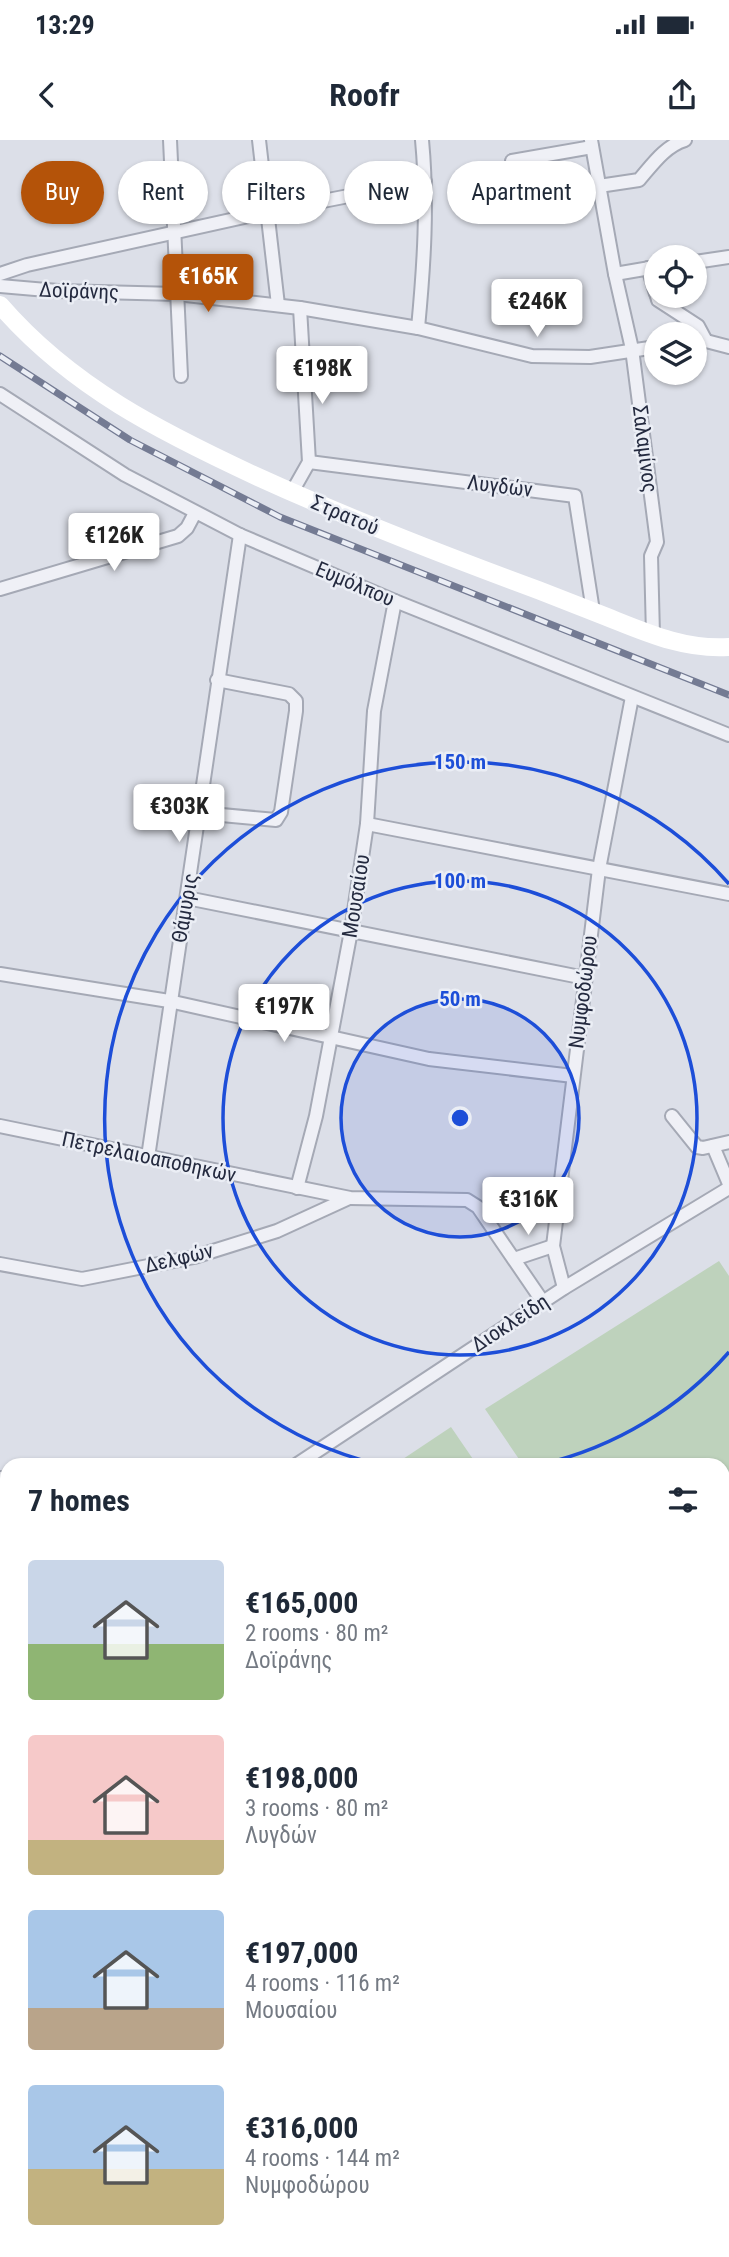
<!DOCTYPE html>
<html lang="en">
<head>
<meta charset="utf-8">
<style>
  body { margin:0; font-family:"Roboto Condensed",sans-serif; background:#f6f6f7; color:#1f2937; height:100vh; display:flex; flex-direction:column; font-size:26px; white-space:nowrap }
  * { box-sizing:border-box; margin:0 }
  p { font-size:23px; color:#747a83 }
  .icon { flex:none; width:38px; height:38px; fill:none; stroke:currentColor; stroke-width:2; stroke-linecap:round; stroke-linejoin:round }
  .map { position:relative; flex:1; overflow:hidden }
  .details { position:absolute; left:0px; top:1318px; width:730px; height:800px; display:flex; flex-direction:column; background:#fff; border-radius:21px 21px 0 0; box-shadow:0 2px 5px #0004 }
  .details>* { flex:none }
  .top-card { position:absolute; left:21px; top:21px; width:688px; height:63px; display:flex; gap:14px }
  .tools { position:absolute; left:644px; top:105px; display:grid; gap:14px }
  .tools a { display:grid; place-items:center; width:63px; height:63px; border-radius:50%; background:#fff; box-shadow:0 2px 5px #0004; font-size:35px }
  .price { position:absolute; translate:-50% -60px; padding:0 16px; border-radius:7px; background:#fff; color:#222; font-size:23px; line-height:46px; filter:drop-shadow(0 2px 4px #0008) }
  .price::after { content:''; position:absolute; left:50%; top:42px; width:21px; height:16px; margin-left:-10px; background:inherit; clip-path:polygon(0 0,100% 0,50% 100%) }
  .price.active { background:#b45309; color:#fff }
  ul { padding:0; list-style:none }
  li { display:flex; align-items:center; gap:21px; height:175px; padding:0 28px }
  li span { display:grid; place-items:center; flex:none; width:196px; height:140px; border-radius:7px; color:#555 }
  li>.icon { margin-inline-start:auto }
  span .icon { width:84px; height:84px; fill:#fffc; stroke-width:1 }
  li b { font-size:30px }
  h2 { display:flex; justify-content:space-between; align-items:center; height:84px; padding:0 28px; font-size:30px }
  .tag { padding:0 24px; border-radius:32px; background:#fff; box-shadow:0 2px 5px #0004; font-size:24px; line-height:63px }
  .tag.active { background:#b45309; color:#fff }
  .status { display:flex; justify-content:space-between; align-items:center; height:49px; padding:0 35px; background:#fff; direction:ltr }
  .status svg { height:19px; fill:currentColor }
  header { display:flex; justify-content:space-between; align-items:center; height:91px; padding:0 28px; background:#fff; font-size:32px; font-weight:700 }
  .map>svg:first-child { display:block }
  .green { fill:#bed2bc }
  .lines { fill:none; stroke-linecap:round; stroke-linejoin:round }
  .river { stroke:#93a6cc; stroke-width:28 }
  .minor-casing { stroke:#a5a9b5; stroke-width:16 }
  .minor { stroke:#eff0f6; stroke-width:12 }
  .secondary { stroke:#fff; stroke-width:18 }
  .rail-casing { stroke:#747b93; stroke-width:7 }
  .rail { stroke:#ebeef5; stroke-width:4.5; stroke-dasharray:13; stroke-linecap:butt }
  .ring { fill:none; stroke:#1d4ed8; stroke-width:3.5 }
  .labels { text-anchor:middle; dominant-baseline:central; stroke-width:5; stroke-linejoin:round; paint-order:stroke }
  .street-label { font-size:21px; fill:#242a3f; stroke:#ebeef5 }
  .centre { fill:#1d4ed8; stroke:#ebeef5; stroke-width:3.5 }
  .ring-label { font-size:21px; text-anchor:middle; font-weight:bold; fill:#1d4ed8; stroke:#ebeef5; stroke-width:5; stroke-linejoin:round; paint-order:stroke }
</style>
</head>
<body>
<div class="status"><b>13:29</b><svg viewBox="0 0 49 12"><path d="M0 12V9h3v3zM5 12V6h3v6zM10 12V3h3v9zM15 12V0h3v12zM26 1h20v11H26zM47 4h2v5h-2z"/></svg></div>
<header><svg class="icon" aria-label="back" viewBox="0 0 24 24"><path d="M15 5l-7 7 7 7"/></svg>Roofr<svg class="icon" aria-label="share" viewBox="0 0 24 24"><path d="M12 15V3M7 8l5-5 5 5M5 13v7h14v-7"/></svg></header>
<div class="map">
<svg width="729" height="2117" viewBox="0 0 729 2117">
  <rect width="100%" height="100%" fill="#dcdfe8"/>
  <!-- green -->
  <g class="green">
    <polygon points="719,1121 729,1136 729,1342 723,1347 723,1325 523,1325 485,1269"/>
    <polygon points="451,1287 477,1325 394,1325"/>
  </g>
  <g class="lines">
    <!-- river -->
    <g class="river">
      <polyline points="723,1535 729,1529"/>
      <polyline points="96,2117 104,2110"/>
    </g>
    <defs>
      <g id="minor">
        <polyline points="170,0 181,236"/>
        <polyline points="259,0 278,165"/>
        <polyline points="591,0 615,134 632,209 657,402 651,416 653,495"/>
        <polyline points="512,21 592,7"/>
        <path d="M599 46 639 40C652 25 665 6 685 0"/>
        <polyline points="695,122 729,117"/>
        <polyline points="648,128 656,154"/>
        <polyline points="0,134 27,125 267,72 425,41"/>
        <polyline points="615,134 656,127"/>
        <polyline points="0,146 58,151 177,154 300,168 418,188 532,216 590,217 656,207"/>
        <polyline points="657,156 658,160 698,186 706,201"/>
        <path d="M418 188C424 125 428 63 422 0"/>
        <polyline points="695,203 706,201 729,207"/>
        <polyline points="0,254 125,335 240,395 395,461 729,595"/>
        <polyline points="309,322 575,356 593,471"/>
        <polyline points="292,352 309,322 300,168"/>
        <polyline points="0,449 178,396 187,388 195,373"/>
        <polyline points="200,673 276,680 281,672 296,571 296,561 289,554 217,540"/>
        <polyline points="367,684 729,754"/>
        <polyline points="187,758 585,838"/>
        <polyline points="0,834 169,861 429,919 573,936"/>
        <polyline points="672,976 697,1007 703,1008 729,1002"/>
        <polyline points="0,986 350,1058 467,1060 478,1067 543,1162"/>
        <polyline points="713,1006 729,1044"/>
        <polyline points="148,1017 240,395"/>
        <polyline points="297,1048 316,976 351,791 367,684 374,571 395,461"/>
        <polyline points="514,1119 553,1106"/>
        <polyline points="0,1124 82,1139 194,1117 277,1091 349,1058"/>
        <polyline points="564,1148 553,1106 599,729 632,557"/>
        <polyline points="296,1325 564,1148 729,1048"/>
        <polyline points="0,1338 7,1340"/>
      </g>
    </defs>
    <!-- minor casing -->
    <use href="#minor" class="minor-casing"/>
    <!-- minor -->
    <use href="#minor" class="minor"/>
    <!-- secondary -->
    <path class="secondary" d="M0 165C71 247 161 292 258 337 350 379 443 415 538 450 561 459 584 468 607 477 647 493 685 510 729 507"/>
    <defs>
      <polyline id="rail" points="0,216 130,300 280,377 729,555"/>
    </defs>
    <!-- rail casing -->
    <use href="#rail" class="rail-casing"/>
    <!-- rail -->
    <use href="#rail" class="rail"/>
  </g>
  <!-- distance rings -->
  <circle cx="460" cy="978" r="119" fill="#1d4ed8" fill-opacity=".12"/>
  <g class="ring">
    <circle cx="460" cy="978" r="119"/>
    <circle cx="460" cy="978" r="237"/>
    <path d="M729 1212A356 356 0 0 1 543 1324M377 1324A356 356 0 1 1 729 744"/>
  </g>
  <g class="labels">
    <!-- street labels -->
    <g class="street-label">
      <text transform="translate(79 151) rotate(2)">Δοϊράνης</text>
      <text transform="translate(645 309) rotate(83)">Σαλαμίνος</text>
      <text transform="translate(500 346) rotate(7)">Λυγδών</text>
      <text transform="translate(345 375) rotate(23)">Στρατού</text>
      <text transform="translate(355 444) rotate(23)">Ευμόλπου</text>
      <text transform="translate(356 756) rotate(-81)">Μουσαίου</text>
      <text transform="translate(185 768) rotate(-80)">Θάμυρις</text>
      <text transform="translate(583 852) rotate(-83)">Νυμφοδώρου</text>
      <text transform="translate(149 1017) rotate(12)">Πετρελαιοαποθηκών</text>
      <text transform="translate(179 1118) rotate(-13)">Δελφών</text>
      <text transform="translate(510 1183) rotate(-33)">Διοκλείδη</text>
    </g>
  </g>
  <circle cx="460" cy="978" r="10" class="centre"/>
  <g class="ring-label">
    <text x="460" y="629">150 m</text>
    <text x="460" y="748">100 m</text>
    <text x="460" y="866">50 m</text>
  </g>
</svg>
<div class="tools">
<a><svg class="icon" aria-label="locate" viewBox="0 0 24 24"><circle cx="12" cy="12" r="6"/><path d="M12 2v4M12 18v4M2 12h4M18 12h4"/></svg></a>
<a><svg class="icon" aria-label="layers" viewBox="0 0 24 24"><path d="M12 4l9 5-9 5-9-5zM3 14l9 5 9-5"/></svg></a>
</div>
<b class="price active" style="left:208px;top:174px">€165K</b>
<b class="price" style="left:537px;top:199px">€246K</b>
<b class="price" style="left:322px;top:266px">€198K</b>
<b class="price" style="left:114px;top:433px">€126K</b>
<b class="price" style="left:179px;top:704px">€303K</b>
<b class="price" style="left:284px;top:904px">€197K</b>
<b class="price" style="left:528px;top:1097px">€316K</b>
<div class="top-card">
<a class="tag active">Buy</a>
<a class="tag">Rent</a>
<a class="tag">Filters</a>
<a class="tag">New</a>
<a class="tag">Apartment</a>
</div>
<section class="details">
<h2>7 homes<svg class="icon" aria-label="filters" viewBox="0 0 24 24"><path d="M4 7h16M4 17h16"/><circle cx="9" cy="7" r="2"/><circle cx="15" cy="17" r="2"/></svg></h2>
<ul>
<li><span style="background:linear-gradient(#c9d6e8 60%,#8fb573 0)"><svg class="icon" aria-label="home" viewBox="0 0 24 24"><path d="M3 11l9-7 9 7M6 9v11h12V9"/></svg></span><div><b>€165,000</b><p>2 rooms · 80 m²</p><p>Δοϊράνης</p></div></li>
<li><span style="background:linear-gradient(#f6c9c9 75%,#c2b280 0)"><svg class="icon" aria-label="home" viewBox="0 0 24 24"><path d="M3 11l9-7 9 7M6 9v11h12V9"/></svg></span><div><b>€198,000</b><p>3 rooms · 80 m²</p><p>Λυγδών</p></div></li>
<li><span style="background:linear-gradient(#a9c7e8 70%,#b9a48a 0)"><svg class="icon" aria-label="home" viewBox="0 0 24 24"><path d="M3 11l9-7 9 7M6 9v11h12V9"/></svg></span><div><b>€197,000</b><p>4 rooms · 116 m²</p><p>Μουσαίου</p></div></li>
<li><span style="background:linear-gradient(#a9c7e8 60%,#c2b280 0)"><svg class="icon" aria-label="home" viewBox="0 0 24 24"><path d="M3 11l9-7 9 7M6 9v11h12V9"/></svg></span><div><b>€316,000</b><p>4 rooms · 144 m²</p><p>Νυμφοδώρου</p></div></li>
</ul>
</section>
</div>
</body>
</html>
